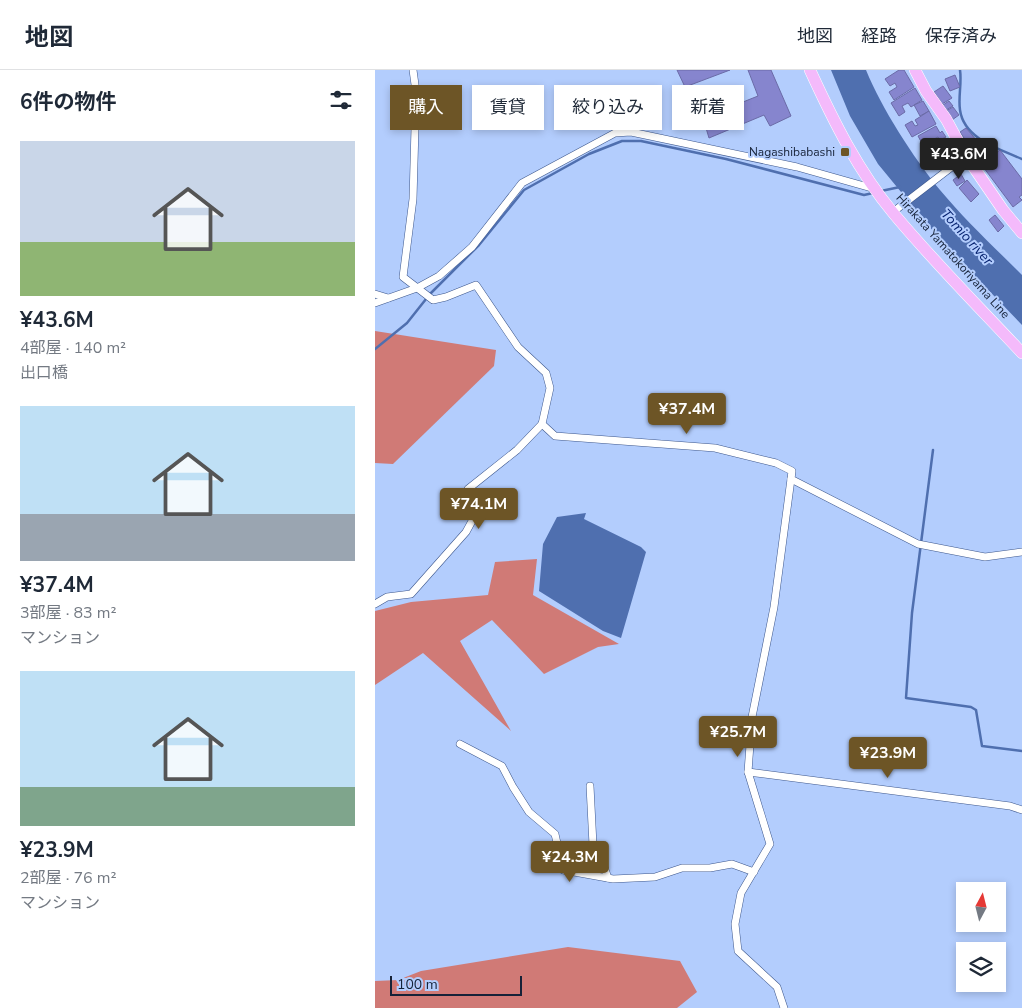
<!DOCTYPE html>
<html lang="ja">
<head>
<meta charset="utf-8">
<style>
  body { margin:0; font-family:"Nunito Sans","Noto Sans JP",sans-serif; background:#f6f6f7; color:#1f2937; height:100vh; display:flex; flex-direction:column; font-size:19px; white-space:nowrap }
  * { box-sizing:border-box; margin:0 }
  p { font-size:16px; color:#747a83 }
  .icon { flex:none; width:28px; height:28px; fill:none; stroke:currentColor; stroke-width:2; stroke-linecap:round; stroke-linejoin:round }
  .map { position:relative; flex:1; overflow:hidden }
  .side { display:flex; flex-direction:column; background:#fff; width:375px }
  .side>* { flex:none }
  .top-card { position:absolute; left:15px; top:15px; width:475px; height:45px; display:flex; gap:10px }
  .needle { width:32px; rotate:7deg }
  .controls { position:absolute; left:581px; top:812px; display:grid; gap:10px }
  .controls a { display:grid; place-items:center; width:50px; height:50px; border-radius:0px; background:#fff; box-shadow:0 2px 8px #0003; font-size:25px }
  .scale { position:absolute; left:15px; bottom:12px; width:132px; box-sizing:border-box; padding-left:5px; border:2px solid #162238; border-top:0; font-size:14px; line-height:18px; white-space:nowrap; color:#162238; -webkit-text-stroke:4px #b3cdfd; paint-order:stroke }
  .price { position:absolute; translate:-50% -42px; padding:0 11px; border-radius:5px; background:#6d5526; color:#fff; font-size:16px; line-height:32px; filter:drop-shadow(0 1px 2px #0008) }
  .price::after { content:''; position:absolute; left:50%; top:30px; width:15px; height:11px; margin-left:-8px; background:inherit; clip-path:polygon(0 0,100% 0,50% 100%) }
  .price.active { background:#222; color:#fff }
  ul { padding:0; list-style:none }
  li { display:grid; align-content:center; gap:10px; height:265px; padding:0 20px }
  li span { display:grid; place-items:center; height:155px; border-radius:0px; color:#555 }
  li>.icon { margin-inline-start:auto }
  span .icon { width:90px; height:90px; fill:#fffc; stroke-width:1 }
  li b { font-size:21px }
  h2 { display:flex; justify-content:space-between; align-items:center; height:60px; padding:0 20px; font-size:21px }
  .pill { padding:0 18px; border-radius:0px; background:#fff; box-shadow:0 2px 8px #0003; font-size:18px; line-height:45px }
  .pill.active { background:#6d5526; color:#fff }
  header { display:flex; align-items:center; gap:30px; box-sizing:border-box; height:70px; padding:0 25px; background:#fff; border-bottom:1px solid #e0e1e3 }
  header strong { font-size:24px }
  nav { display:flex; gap:28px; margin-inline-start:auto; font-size:18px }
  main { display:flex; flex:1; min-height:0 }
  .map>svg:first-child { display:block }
  .forest { fill:#d07a76 }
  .water { fill:#4f6faf }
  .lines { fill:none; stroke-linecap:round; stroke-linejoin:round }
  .stream { stroke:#4f6faf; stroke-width:2.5 }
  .building { fill:#8685ce; stroke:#6b6ba7 }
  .street-casing { stroke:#3d578c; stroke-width:8 }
  .primary-casing { stroke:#fff; stroke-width:12 }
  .street { stroke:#fff; stroke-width:7 }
  .primary { stroke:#f4bafb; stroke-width:11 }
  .poi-dot { fill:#6d5526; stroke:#b3cdfd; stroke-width:2 }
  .labels { text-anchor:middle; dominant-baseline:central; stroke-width:4; stroke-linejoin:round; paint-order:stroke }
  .poi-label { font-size:12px; fill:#162238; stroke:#b3cdfd; text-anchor:end }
  .street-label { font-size:12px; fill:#162238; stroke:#b3cdfd }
  .water-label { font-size:14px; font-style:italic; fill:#021e6c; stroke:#b3cdfd }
</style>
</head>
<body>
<header>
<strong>地図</strong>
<nav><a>地図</a><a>経路</a><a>保存済み</a></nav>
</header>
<main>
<section class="side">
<h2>6件の物件<svg class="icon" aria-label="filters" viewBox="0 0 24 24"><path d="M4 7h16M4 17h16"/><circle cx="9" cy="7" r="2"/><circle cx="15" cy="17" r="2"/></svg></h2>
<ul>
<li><span style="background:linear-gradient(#c9d6e8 65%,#8fb573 0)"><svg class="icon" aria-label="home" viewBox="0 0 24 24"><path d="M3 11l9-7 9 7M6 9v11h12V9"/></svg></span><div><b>¥43.6M</b><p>4部屋 · 140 m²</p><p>出口橋</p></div></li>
<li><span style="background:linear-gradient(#bfe0f5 70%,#9aa5b1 0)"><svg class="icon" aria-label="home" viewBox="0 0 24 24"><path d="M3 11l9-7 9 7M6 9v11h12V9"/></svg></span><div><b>¥37.4M</b><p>3部屋 · 83 m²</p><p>マンション</p></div></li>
<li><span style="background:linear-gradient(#bfe0f5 75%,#7fa58c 0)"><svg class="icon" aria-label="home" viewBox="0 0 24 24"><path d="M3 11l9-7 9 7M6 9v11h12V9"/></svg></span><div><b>¥23.9M</b><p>2部屋 · 76 m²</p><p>マンション</p></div></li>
</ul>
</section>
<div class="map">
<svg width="647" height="938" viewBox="0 0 647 938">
  <rect width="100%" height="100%" fill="#b3cdfd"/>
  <!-- forest -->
  <g class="forest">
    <polygon points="0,261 121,280 119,296 18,394 0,393"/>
    <polygon points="162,489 158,525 244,574 223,577 169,604 117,550 85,571 136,661 48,583 0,615 0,541 36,532 113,525 120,492"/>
    <polygon points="193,877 305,891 322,922 302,938 0,938 0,911 23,910 46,901"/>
  </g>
  <!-- water -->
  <g class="water">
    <path d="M456 0H491C507 39 538 87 565 120 590 150 619 177 647 205V255L568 173 503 94 475 46Z"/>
    <polygon points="211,443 209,449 266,477 271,482 246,568 228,561 164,521 168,474 182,447"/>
  </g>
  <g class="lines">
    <!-- stream -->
    <g class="stream">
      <path d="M585 0C587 13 583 27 585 40 589 69 624 79 647 89"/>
      <polyline points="506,121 525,117"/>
      <polyline points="0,279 32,253 55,224 104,175 149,120 214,84 247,71 266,71 351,89 489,125 498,123"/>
      <polyline points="558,380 537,543 531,628 596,637 601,640 607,676 647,681"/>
    </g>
  </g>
  <!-- building -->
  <g class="building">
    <polygon points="302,0 355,0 310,17"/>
    <polygon points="373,0 396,0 416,46 395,56 389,45 334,68 328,48 383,26"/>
    <polygon points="524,0 529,0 539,17 519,30 514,22 522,17 520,13 515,16 510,9"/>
    <polygon points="580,5 585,17 575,21 570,9"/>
    <polygon points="568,16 577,28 567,34 559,22"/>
    <polygon points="540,18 547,30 536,37 533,33 527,36 530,42 524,46 516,33"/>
    <polygon points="548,31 554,41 545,46 539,35"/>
    <polygon points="574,31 578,36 571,40 568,35"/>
    <polygon points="578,37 584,45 577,50 571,41"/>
    <polygon points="554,41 561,54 537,67 530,55 537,51 540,56 543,55 540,50"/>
    <polygon points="561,56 565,63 567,61 571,67 565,70 563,67 548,75 543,66"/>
    <polygon points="591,58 603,72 595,77 585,62"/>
    <polygon points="571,70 576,79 564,86 559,77"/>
    <polygon points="625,80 647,109 647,125 644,127 647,130 638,137 606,94"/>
    <polygon points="586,104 590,111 582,116 578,110"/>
    <polygon points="592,110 604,124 596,132 584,118"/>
    <polygon points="620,145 629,156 623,162 614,150"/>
  </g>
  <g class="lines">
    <defs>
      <g id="street">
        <polyline points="38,0 41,22 38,129 28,207 58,230 71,227 101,215 143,277 171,303 175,318 167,354 180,366 340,378 401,393 417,401 416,409 543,474 610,487 647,482"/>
        <polyline points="518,142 591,86"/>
        <polyline points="0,224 13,228"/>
        <polyline points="0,233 42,218 64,206 97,177 147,113 240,63 256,62 422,97 500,119"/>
        <polyline points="0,534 12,527 36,524 91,462 108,431 93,419 142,380 167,354"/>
        <polyline points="85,674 127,696 138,717 154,742 180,764 188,800 238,809 280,807 307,798 335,798 357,794 379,802"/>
        <polyline points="373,702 635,736 647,740"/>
        <polyline points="215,716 218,775 224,783 233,808"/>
        <polyline points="409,938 402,917 363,881 360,854 366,823 395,774 373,702 377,647 399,537 416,409"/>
      </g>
      <g id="primary">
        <path d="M435 0C458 50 483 101 519 144 559 192 604 237 647 283"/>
        <polyline points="540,0 551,21 571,49 591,86 628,140 647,163"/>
      </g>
    </defs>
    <!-- street casing -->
    <use href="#street" class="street-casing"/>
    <!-- primary casing -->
    <use href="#primary" class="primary-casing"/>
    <!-- street -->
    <use href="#street" class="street"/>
    <!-- primary -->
    <use href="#primary" class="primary"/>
  </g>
  <!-- markers -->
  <rect class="poi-dot" x="465" y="77" width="10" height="10" rx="2.5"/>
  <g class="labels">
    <!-- poi labels -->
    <g class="poi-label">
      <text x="460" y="82">Nagashibabashi</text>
    </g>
    <!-- street labels -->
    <g class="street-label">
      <text transform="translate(578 186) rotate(48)">Hirakata Yamatokoriyama Line</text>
    </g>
    <!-- water labels -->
    <g class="water-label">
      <text transform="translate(592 167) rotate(48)">Tomio river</text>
    </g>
  </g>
</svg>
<div class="controls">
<a><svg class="needle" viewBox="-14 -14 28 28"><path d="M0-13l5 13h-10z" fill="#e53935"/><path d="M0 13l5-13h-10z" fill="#747a83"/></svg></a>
<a><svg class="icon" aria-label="layers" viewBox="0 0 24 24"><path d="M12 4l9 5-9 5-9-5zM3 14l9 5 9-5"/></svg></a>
</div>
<div class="scale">100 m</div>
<b class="price active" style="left:584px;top:110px">¥43.6M</b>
<b class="price" style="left:312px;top:365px">¥37.4M</b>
<b class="price" style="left:104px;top:460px">¥74.1M</b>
<b class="price" style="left:363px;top:688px">¥25.7M</b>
<b class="price" style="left:513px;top:709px">¥23.9M</b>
<b class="price" style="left:195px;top:813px">¥24.3M</b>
<div class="top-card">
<a class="pill active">購入</a>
<a class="pill">賃貸</a>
<a class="pill">絞り込み</a>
<a class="pill">新着</a>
</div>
</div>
</main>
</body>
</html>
